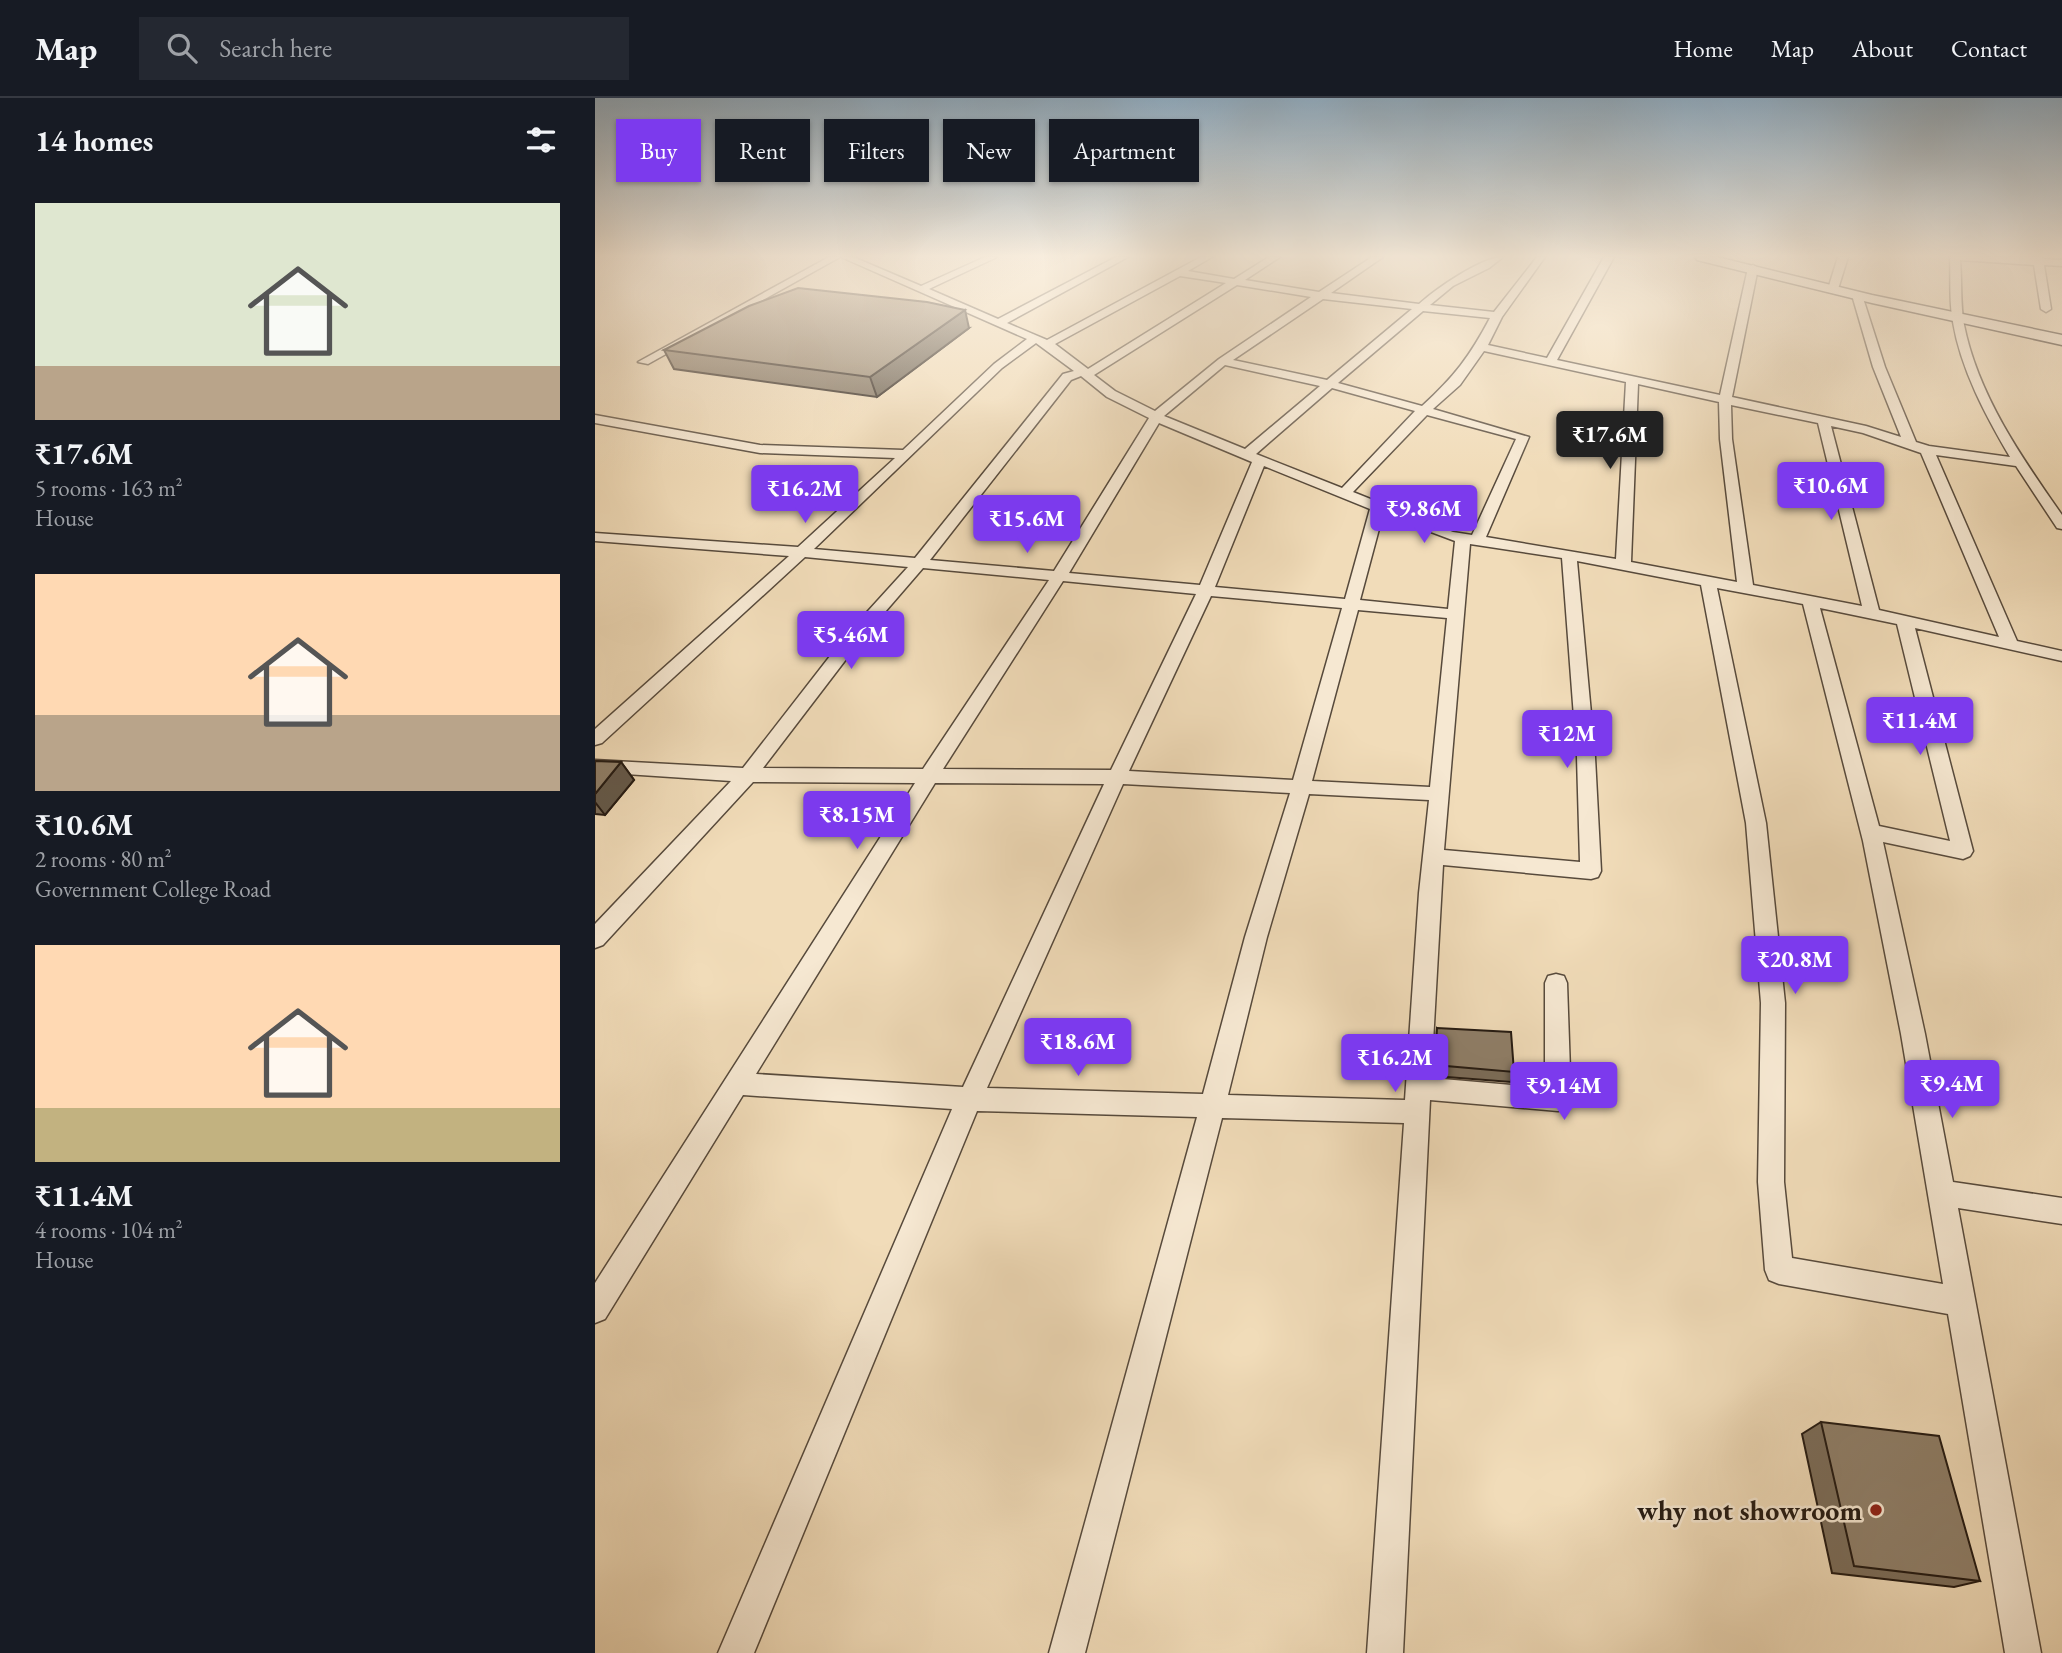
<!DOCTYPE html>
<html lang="en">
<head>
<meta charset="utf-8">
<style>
  body { margin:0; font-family:"EB Garamond",serif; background:#242831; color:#f1f3f6; height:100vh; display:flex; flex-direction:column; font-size:26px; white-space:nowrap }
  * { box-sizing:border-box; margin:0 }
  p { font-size:23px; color:#9ea1a6 }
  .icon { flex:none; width:38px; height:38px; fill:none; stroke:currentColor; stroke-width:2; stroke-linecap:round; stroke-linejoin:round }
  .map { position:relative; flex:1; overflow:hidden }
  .side { display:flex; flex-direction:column; background:#171b24; width:595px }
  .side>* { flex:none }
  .guide { position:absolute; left:21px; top:21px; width:665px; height:63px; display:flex; gap:14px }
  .price { position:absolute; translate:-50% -60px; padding:0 16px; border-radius:7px; background:#7c3aed; color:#fff; font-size:23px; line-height:46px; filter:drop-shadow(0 2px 4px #0008) }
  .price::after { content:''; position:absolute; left:50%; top:42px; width:21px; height:16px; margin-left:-10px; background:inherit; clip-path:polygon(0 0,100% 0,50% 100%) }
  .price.on { background:#222; color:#fff }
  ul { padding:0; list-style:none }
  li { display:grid; align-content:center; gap:14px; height:371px; padding:0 35px }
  li span { display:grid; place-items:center; height:217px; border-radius:0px; color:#555 }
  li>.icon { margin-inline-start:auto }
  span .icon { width:126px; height:126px; fill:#fffc; stroke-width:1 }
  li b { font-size:30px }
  h2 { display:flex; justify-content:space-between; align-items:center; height:84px; padding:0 35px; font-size:30px }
  .pill { padding:0 24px; border-radius:0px; background:#171b24; box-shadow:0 2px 5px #0004; font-size:24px; line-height:63px }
  .pill.on { background:#7c3aed; color:#fff }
  header { display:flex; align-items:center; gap:42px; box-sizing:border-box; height:98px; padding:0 35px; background:#171b24; border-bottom:2px solid #363941 }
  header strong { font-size:33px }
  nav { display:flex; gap:38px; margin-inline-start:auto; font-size:24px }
  .search { width:490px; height:63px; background:#242831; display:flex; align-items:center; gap:18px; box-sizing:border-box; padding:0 24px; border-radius:0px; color:#9ea1a6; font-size:26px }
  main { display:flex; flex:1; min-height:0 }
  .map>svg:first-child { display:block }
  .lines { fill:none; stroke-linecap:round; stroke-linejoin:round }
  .street-casing { stroke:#574a3c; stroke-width:3 }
  .secondary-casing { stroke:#241a12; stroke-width:3 }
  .street { fill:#f6e8d2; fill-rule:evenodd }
  .secondary { fill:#f6e8d2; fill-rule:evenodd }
  .wall { fill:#7b6d5a; stroke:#241a12; stroke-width:2 }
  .shaded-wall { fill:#64594a; stroke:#241a12; stroke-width:2 }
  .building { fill:#8f7f69; stroke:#241a12; stroke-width:2 }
  .poi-dot { fill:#8f2418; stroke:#f6e8d2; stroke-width:2.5 }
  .labels { text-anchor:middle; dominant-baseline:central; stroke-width:5; stroke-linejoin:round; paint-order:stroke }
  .near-poi-label { font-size:28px; font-weight:bold; fill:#241a12; stroke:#f6e8d2; text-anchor:end }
</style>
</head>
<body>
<header>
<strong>Map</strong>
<div class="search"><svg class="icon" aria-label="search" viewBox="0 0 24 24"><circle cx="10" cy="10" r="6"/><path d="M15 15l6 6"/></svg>Search here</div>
<nav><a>Home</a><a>Map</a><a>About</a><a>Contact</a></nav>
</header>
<main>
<section class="side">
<h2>14 homes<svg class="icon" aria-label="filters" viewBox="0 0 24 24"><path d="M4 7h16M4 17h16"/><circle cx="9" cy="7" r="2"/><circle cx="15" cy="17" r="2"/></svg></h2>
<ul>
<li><span style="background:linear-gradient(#dfe7d0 75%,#b9a48a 0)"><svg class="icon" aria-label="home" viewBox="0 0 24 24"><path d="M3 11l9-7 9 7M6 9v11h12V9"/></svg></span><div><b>₹17.6M</b><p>5 rooms · 163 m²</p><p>House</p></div></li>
<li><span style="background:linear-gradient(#ffd9b3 65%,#b9a48a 0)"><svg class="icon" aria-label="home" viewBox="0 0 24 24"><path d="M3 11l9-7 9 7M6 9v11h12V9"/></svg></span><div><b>₹10.6M</b><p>2 rooms · 80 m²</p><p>Government College Road</p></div></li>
<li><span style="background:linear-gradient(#ffd9b3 75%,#c2b280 0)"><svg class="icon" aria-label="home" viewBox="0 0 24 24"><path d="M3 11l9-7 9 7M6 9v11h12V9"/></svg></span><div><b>₹11.4M</b><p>4 rooms · 104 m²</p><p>House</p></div></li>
</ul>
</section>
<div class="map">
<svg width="1467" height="1555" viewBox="0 0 1467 1555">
  <rect width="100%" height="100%" fill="#f1dcb9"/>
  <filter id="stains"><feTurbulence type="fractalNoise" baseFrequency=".00286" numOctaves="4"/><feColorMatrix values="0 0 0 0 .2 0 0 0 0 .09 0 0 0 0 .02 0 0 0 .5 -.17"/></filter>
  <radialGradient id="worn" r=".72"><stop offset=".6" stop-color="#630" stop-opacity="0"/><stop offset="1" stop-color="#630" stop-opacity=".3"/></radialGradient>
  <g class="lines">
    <defs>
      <g id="street">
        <polygon points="234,159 245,159 53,266 43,264"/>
        <path d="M246 159H258L326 188 390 159H402L334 191 403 221 521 159H533L412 225 452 242 606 159H617L593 173 639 181 674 159H685L650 182 724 194 777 159H788L736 195 824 206C841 191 886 159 908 159L894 170 858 188 835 207 899 214 942 159H950L907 219 893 247 952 260 1009 159H1019L962 262 1125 297 1153 170 1158 167 1163 170 1137 299 1271 328 1306 339 1278 269 1257 197 1262 194 1267 197 1290 269 1321 344 1334 348 1415 359C1391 318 1366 272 1358 224 1354 203 1356 181 1355 159H1447L1448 161 1467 162V168L1449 167 1456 211 1451 214 1446 211 1439 167 1365 162C1367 184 1365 206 1369 227 1383 297 1427 360 1467 417V431L1462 430 1421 368 1341 357 1422 543 1467 553V563L1320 530 1378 753 1375 758 1368 761 1288 744 1330 936 1358 1084 1467 1100V1126L1363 1110 1446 1555H1410L1353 1216 1184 1186 1174 1182 1170 1172 1163 1084 1166 905 1151 725 1106 487 982 463 1000 659 1006 773 1003 779 996 781 848 767 836 980 950 990V885L953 878 961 876 969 878 972 885 976 1002 972 1010 963 1013 835 1002 808 1555H772L809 1025 627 1020 490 1555H454L602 1019 382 1013 159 1555H123L357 1011 148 997 10 1221 0 1225V1185L320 685 158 684 8 847 0 850V826L136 683 0 674V662L148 670 253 535 313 469 210 459 7 645 0 647V631L194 458 0 443V435L203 449 300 360 165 355 0 325V317L165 347 308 352 399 266 432 241ZM585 178 631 185 493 271 460 246ZM642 187 716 199 624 261 560 313 520 293 499 277ZM728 201 817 211 732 282 638 262ZM828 213 895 220C875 258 859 279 827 308L743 285ZM441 245 479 273 468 276 320 460 219 451 407 270ZM889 253 1031 284 1021 461 891 439 934 339 838 311 865 287ZM630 267 725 288 650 351 569 318ZM486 278 512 299 554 320 459 473 335 462 476 282ZM1043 286 1124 304 1125 341 1142 484 1036 464ZM737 290 820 313 747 390 661 356ZM1136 307 1223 325 1267 508 1158 487 1137 341ZM832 317 921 341 877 437 858 434 758 394ZM564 325 657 364 605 487 474 475ZM1236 328 1268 335 1326 355 1404 539 1284 512ZM669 368 775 411 750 501 620 489ZM788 416 860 443 853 511 765 502ZM875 446 967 460 982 659 985 764 849 752ZM328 470 454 482 328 671 168 670 265 543ZM468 483 601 496 516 672 348 671ZM1122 490 1208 506 1268 743 1306 936 1348 1186 1197 1160 1189 1084 1190 905 1171 725ZM616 498 747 510 698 682 534 673ZM1225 510 1302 526 1355 743 1284 728ZM763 512 852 520 835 689 717 683ZM340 685 509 686 368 989 161 976ZM528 686 695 695 650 839 608 996 392 990ZM714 696 834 702 824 795 810 1002 633 997 672 839Z"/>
        <polygon points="1243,159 1253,159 1243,191 1238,194 1233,191"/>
      </g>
      <polygon id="secondary" points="1100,159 1122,159 1277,197 1467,237 1467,247 1277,205 1102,162"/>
    </defs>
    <!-- street casing -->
    <use href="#street" class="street-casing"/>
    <!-- secondary casing -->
    <use href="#secondary" class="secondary-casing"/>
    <!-- street -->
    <use href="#street" class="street"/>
    <!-- secondary -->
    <use href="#secondary" class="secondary"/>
  </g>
  <!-- wall -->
  <g class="wall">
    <polygon points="374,230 282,299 79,271 69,252"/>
    <polygon points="0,663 26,664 39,682 10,717 0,716"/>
    <polygon points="842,930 919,974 916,984 839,978"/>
    <polygon points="1226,1324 1385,1483 1359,1489 1237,1475 1207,1336"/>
  </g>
  <!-- shaded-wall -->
  <g class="shaded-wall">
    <polygon points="370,212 374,230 282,299 275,279"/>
    <polygon points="26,664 39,682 10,717 0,704 0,696"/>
  </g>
  <!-- building -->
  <g class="building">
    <polygon points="203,190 332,204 370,212 275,279 69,252 154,208"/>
    <polygon points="0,663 26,664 0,696"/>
    <polygon points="842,930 916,934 919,974 840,967"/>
    <polygon points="1226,1324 1344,1338 1385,1483 1259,1468"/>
  </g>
  <!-- sky -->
  <linearGradient id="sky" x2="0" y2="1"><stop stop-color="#8faabe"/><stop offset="0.42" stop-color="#f9efe0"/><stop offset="1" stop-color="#f9efe0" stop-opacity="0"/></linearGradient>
  <rect width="1467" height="376" fill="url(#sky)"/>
  <!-- markers -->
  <circle class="poi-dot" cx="1281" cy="1412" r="7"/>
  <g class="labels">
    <!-- near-poi labels -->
    <g class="near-poi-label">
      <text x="1267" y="1412">why not showroom</text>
    </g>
  </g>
  <rect width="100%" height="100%" filter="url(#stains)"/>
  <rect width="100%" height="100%" fill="url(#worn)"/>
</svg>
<b class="price on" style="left:1015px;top:373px">₹17.6M</b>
<b class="price" style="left:1236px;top:424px">₹10.6M</b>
<b class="price" style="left:210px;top:427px">₹16.2M</b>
<b class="price" style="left:829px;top:447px">₹9.86M</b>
<b class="price" style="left:432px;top:457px">₹15.6M</b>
<b class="price" style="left:256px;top:573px">₹5.46M</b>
<b class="price" style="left:1325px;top:659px">₹11.4M</b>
<b class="price" style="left:972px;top:672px">₹12M</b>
<b class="price" style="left:262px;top:753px">₹8.15M</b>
<b class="price" style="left:1200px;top:898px">₹20.8M</b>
<b class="price" style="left:483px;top:980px">₹18.6M</b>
<b class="price" style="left:800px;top:996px">₹16.2M</b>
<b class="price" style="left:1357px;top:1022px">₹9.4M</b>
<b class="price" style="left:969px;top:1024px">₹9.14M</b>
<div class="guide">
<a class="pill on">Buy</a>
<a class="pill">Rent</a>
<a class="pill">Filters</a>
<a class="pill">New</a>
<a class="pill">Apartment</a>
</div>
</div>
</main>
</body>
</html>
